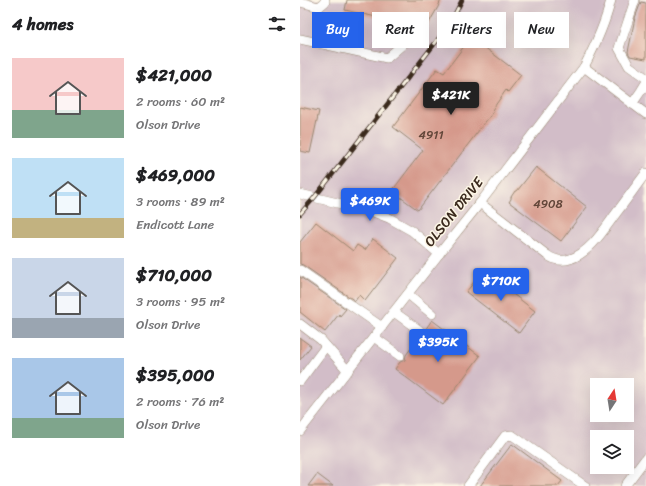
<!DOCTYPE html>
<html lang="en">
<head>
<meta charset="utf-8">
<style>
  body { margin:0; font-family:Sriracha,sans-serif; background:#f2f2f2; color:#202124; height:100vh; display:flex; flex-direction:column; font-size:15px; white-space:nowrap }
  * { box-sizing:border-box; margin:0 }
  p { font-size:13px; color:#757577 }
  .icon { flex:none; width:22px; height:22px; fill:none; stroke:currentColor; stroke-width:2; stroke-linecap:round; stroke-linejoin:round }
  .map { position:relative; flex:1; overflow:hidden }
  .drawer { display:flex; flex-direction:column; background:#fff; width:300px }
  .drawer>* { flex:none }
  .banner { position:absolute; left:12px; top:12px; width:274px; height:36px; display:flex; gap:8px }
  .needle { width:26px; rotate:12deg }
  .controls { position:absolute; left:290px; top:378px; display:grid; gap:8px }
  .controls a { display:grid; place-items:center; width:44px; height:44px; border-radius:0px; background:#fff; box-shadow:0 4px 16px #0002; font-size:20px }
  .price { position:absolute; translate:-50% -34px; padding:0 9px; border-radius:4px; background:#2563eb; color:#fff; font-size:13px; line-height:26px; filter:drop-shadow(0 1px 2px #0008) }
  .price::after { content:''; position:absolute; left:50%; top:24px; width:12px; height:9px; margin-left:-6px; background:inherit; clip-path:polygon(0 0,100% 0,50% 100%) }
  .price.on { background:#222; color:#fff }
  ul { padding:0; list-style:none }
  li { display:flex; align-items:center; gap:12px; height:100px; padding:0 12px }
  li span { display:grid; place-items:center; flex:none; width:112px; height:80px; border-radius:0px; color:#555 }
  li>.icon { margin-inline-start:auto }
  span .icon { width:48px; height:48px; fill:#fffc; stroke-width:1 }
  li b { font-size:17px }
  h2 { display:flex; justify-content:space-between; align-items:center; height:48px; padding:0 12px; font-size:17px }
  .tag { padding:0 14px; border-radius:0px; background:#fff; box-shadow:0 4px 16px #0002; font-size:14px; line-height:36px }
  .tag.on { background:#2563eb; color:#fff }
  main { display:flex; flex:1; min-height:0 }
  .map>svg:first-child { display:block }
  .industrial { fill:#d2bdc8; fill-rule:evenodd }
  .building { fill:#d5998b }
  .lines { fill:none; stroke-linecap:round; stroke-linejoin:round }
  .minor-casing { stroke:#97846e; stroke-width:10 }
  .minor { stroke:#fff; stroke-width:9 }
  .rail-casing { stroke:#3b2a1e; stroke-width:4.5 }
  .rail { stroke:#fcf5e5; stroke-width:3; stroke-dasharray:9; stroke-linecap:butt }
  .labels { text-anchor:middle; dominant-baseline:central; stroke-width:3; stroke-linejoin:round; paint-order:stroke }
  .number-label { font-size:12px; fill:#624639 }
  .street-label { font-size:14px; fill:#3b2a1e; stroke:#fcf5e5 }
</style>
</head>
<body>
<main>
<section class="drawer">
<h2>4 homes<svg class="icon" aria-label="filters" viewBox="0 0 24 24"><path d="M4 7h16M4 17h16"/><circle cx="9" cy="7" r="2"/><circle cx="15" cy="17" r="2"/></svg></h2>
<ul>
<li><span style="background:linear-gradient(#f6c9c9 65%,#7fa58c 0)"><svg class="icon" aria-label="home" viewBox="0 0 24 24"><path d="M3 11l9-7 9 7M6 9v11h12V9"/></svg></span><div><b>$421,000</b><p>2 rooms · 60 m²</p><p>Olson Drive</p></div></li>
<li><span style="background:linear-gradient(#bfe0f5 75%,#c2b280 0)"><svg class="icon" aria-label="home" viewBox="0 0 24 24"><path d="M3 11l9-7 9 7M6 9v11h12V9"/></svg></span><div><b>$469,000</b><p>3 rooms · 89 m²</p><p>Endicott Lane</p></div></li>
<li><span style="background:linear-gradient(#c9d6e8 75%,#9aa5b1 0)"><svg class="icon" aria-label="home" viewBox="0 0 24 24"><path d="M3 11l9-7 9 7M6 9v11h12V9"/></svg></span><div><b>$710,000</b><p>3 rooms · 95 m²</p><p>Olson Drive</p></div></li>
<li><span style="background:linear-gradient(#a9c7e8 75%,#7fa58c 0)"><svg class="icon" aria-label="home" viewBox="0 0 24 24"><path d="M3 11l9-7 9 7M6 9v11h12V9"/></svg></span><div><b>$395,000</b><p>2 rooms · 76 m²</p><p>Olson Drive</p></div></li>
</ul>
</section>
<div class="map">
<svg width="346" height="486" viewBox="0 0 346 486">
  <rect width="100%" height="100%" fill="#fcf5e5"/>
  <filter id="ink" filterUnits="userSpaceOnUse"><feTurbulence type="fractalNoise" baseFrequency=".025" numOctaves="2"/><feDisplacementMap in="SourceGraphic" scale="8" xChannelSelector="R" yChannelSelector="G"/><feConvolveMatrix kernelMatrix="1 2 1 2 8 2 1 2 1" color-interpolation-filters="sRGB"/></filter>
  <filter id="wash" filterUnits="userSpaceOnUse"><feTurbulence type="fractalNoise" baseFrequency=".012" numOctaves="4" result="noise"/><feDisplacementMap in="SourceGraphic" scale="16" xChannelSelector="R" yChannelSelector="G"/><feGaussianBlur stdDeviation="0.9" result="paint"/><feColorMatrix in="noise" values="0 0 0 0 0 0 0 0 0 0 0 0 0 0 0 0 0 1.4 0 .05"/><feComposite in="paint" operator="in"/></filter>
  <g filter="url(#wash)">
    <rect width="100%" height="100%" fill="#f3ddbf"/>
    <!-- industrial -->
    <path class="industrial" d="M0 0H346V486H0ZM297 385H327V415H297ZM297 437H327V467H297Z"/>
    <g id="blocks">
      <!-- building -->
      <g class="building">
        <polygon points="47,0 141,0 138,7 126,28 45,10"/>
        <polygon points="341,2 346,3 346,59 330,56 328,52 335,18"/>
        <polygon points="171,37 221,75 208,92 206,90 192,110 194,111 190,117 189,117 118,210 92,191 123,150 93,127 137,69 144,73"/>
        <polygon points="0,107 19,111 10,153 0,151"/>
        <polygon points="236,167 287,207 261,241 209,202 211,199 211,197 215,191 217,191"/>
        <polygon points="16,222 53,251 57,245 65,250 73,239 98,258 65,301 59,295 55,301 3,265 0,264 0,242"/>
        <polygon points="183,271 235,311 219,333 166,292"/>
        <polygon points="0,277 46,309 40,316 39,314 25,332 0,312"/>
        <polygon points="132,320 180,356 143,405 95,369 100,362 105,360 106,355 120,336 124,334 125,330"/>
        <polygon points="0,338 11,346 0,360"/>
        <polygon points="212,444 262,481 258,486 180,486"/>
        <polygon points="17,474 33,486 8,486"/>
      </g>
    </g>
  </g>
  <g filter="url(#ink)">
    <use href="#blocks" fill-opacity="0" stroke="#97846e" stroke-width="1"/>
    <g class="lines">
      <defs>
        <g id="minor">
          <polyline points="335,0 319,48 329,66 346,78"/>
          <polyline points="0,2 19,7 25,2 25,0"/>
          <polyline points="0,39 87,58 109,39"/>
          <polyline points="284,67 346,114"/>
          <polyline points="332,104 341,91 346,83"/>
          <polyline points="0,194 71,211 89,218 112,231 139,254"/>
          <path d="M180 203 247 255C254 260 261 262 270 259 290 253 305 228 317 212 327 199 336 186 346 173"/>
          <polyline points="0,270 82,327"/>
          <polyline points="108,294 132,314"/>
          <polyline points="94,312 119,330"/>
          <polyline points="0,324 21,340 48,371"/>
          <polyline points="74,337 100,356"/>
          <polyline points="0,381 26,346"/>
          <path d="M0 431 139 254 180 203 284 67C295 46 305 24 311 0"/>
          <polyline points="168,486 205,436 212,435 285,486"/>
          <polyline points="325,486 346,458"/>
        </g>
      </defs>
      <!-- minor casing -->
      <use href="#minor" class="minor-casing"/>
      <!-- minor -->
      <use href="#minor" class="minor"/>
      <defs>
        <polyline id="rail" points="0,214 14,198 150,24 162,0"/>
      </defs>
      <!-- rail casing -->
      <use href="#rail" class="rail-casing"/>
      <!-- rail -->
      <use href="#rail" class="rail"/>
    </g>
  </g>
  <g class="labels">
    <!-- number labels -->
    <g class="number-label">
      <text x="131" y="135">4911</text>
      <text x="248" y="204">4908</text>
    </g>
    <!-- street labels -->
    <g class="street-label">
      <text transform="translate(154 212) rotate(-51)">OLSON DRIVE</text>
    </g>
  </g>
</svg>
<div class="controls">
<a><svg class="needle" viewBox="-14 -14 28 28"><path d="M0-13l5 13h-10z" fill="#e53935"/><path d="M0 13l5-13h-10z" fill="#757577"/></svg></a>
<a><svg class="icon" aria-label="layers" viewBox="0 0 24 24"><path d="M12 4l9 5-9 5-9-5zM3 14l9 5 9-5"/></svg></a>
</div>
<b class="price on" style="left:151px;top:116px">$421K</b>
<b class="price" style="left:70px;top:222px">$469K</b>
<b class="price" style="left:201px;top:302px">$710K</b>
<b class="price" style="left:138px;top:363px">$395K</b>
<div class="banner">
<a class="tag on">Buy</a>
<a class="tag">Rent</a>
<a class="tag">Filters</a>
<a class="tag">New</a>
</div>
</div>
</main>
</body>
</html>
